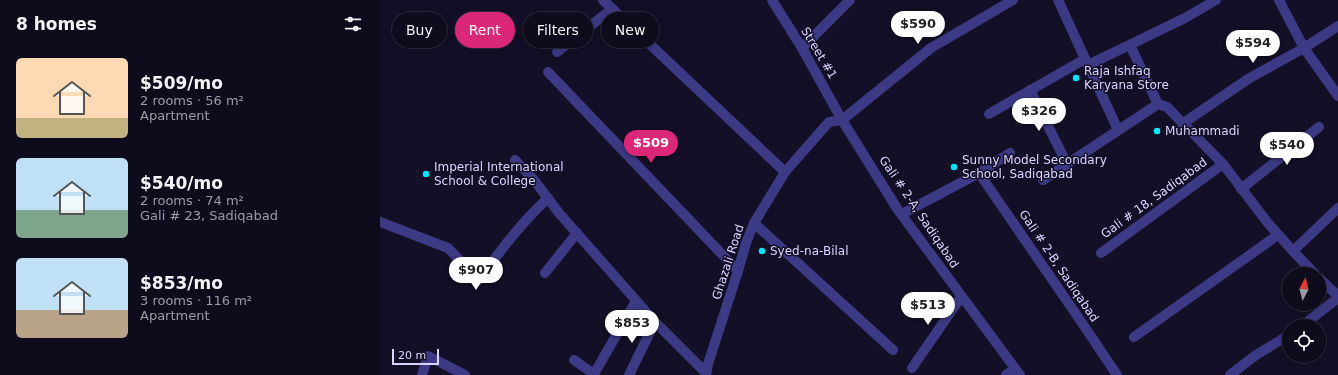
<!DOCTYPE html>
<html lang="en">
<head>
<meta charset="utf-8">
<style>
  body { margin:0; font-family:"DejaVu Sans",sans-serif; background:#171425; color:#f1f3f6; height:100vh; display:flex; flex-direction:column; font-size:15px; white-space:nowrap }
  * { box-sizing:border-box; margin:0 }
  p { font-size:13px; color:#9b9ba3 }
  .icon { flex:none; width:22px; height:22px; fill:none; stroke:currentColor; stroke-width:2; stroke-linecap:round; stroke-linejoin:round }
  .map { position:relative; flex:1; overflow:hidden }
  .side { display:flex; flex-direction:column; background:#0e0b1c; width:380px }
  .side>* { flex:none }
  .top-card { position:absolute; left:12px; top:12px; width:380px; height:36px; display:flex; gap:8px }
  .needle { width:26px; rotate:7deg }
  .buttons { position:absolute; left:902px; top:267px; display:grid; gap:8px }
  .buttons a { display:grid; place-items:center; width:44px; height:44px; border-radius:50%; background:#0e0b1c; box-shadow:0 2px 10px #0003,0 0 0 1px #2e2b3b; font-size:20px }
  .scale { position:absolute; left:12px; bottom:10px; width:47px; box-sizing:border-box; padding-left:4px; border:2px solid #d9d4ff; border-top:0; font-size:11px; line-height:14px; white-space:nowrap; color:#d9d4ff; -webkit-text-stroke:3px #130f26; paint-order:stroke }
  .price { position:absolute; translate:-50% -34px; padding:0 9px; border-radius:14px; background:#fff; color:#222; font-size:13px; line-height:26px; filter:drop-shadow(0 1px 2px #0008) }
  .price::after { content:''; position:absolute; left:50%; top:24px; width:12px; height:9px; margin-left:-6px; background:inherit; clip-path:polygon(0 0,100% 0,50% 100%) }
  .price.selected { background:#db2777; color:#fff }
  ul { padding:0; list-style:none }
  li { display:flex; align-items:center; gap:12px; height:100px; padding:0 16px }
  li span { display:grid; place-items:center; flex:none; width:112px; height:80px; border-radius:6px; color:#555 }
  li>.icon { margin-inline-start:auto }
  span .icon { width:48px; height:48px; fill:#fffc; stroke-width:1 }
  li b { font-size:17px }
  h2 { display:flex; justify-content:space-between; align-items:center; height:48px; padding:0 16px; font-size:17px }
  .pill { padding:0 14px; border-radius:18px; background:#0e0b1c; box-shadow:0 2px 10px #0003,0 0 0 1px #2e2b3b; font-size:14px; line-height:36px }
  .pill.selected { background:#db2777; color:#fff }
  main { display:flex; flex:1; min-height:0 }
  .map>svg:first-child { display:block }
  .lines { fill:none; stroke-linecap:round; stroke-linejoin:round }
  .minor { stroke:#3d3a85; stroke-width:10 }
  .poi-dot { fill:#00e5ff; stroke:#130f26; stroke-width:1.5 }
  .labels { text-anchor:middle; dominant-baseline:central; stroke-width:3; stroke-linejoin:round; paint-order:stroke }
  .street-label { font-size:12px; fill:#d9d4ff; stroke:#130f26 }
  .poi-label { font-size:12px; fill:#d9d4ff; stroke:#130f26; text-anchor:start }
</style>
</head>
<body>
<main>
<section class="side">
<h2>8 homes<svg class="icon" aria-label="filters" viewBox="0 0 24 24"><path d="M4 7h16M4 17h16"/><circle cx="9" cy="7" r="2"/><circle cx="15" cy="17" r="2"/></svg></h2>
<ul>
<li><span style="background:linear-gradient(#ffd9b3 75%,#c2b280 0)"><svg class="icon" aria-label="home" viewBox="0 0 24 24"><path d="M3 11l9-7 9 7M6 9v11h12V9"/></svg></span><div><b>$509/mo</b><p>2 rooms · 56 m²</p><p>Apartment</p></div></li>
<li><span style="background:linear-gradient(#bfe0f5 65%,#7fa58c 0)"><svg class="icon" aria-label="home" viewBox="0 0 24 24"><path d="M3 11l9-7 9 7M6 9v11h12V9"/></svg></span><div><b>$540/mo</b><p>2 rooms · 74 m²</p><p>Gali # 23, Sadiqabad</p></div></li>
<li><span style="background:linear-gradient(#bfe0f5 65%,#b9a48a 0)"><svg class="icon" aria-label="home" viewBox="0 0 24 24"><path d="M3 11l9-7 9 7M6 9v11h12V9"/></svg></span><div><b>$853/mo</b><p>3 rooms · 116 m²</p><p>Apartment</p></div></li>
</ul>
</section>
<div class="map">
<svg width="958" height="375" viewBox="0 0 958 375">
  <rect width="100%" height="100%" fill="#130f26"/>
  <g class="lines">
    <!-- minor -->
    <g class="minor">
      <polyline points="223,0 405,172"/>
      <polyline points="392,0 422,48 462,120 518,210 640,375"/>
      <polyline points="678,0 738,130"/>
      <polyline points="899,0 924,48 958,96"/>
      <polyline points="750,45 778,104 787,107 843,164 887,222 913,251 935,274"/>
      <polyline points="422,48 470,0"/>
      <polyline points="177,52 232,9"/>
      <polyline points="708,65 805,18 836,0"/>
      <polyline points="168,72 358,271"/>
      <polyline points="650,90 687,164"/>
      <polyline points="609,114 705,59"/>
      <polyline points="802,124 868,79 924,48 958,26"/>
      <polyline points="135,160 154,180 179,213 275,322 326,373"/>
      <polyline points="599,173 630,153"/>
      <polyline points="663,180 778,104"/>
      <polyline points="861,189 939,127"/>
      <polyline points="522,214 599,173 698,317 737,375"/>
      <path d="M0 222 68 248 99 280C120 251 141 223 168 198"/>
      <polyline points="374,223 513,350"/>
      <polyline points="913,251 958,208"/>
      <polyline points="721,253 843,164"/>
      <polyline points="165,273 197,233"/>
      <polyline points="939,278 958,296"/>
      <polyline points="922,326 958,298"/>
      <polyline points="754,337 898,235"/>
      <polyline points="194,360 214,374 256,301"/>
      <polyline points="532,368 581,297"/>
      <polyline points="42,375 48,356 85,375"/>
      <polyline points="249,375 275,322"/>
      <polyline points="326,375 328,364 358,271 366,243 374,223 405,172 449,122 462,120 551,48 633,0"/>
      <polyline points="626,375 635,369"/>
      <polyline points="850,375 876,355 909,335"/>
    </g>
  </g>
  <!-- markers -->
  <g class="poi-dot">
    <circle cx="696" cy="78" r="4"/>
    <circle cx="777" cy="131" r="4"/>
    <circle cx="574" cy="167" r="4"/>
    <circle cx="46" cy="174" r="4"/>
    <circle cx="382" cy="251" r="4"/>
  </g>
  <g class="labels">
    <!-- street labels -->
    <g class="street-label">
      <text transform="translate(439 53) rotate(59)">Street #1</text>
      <text transform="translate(774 198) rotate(-36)">Gali # 18, Sadiqabad</text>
      <text transform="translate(539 212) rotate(56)">Gali # 2-A, Sadiqabad</text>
      <text transform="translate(348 262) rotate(-72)">Ghazali Road</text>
      <text transform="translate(679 266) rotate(56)">Gali # 2-B, Sadiqabad</text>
    </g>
    <!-- poi labels -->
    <g class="poi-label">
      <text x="704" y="71">Raja Ishfaq<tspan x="704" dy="14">Karyana Store</tspan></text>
      <text x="785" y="131">Muhammadi</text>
      <text x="582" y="160">Sunny Model Secondary<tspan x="582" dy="14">School, Sadiqabad</tspan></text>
      <text x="54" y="167">Imperial International<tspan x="54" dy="14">School &amp; College</tspan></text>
      <text x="390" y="251">Syed-na-Bilal</text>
    </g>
  </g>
</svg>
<div class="buttons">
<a><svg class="needle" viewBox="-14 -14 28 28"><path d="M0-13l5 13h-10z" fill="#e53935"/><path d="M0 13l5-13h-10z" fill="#9b9ba3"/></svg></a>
<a><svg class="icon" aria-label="locate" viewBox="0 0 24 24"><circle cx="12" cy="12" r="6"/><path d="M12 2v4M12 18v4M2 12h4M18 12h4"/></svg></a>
</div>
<div class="scale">20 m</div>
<b class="price" style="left:538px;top:45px">$590</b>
<b class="price" style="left:873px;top:64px">$594</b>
<b class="price" style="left:659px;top:132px">$326</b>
<b class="price selected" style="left:271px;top:164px">$509</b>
<b class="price" style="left:907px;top:166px">$540</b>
<b class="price" style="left:96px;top:291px">$907</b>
<b class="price" style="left:548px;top:326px">$513</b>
<b class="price" style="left:252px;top:344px">$853</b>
<div class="top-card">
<a class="pill">Buy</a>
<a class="pill selected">Rent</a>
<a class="pill">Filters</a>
<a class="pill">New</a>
</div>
</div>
</main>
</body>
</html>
